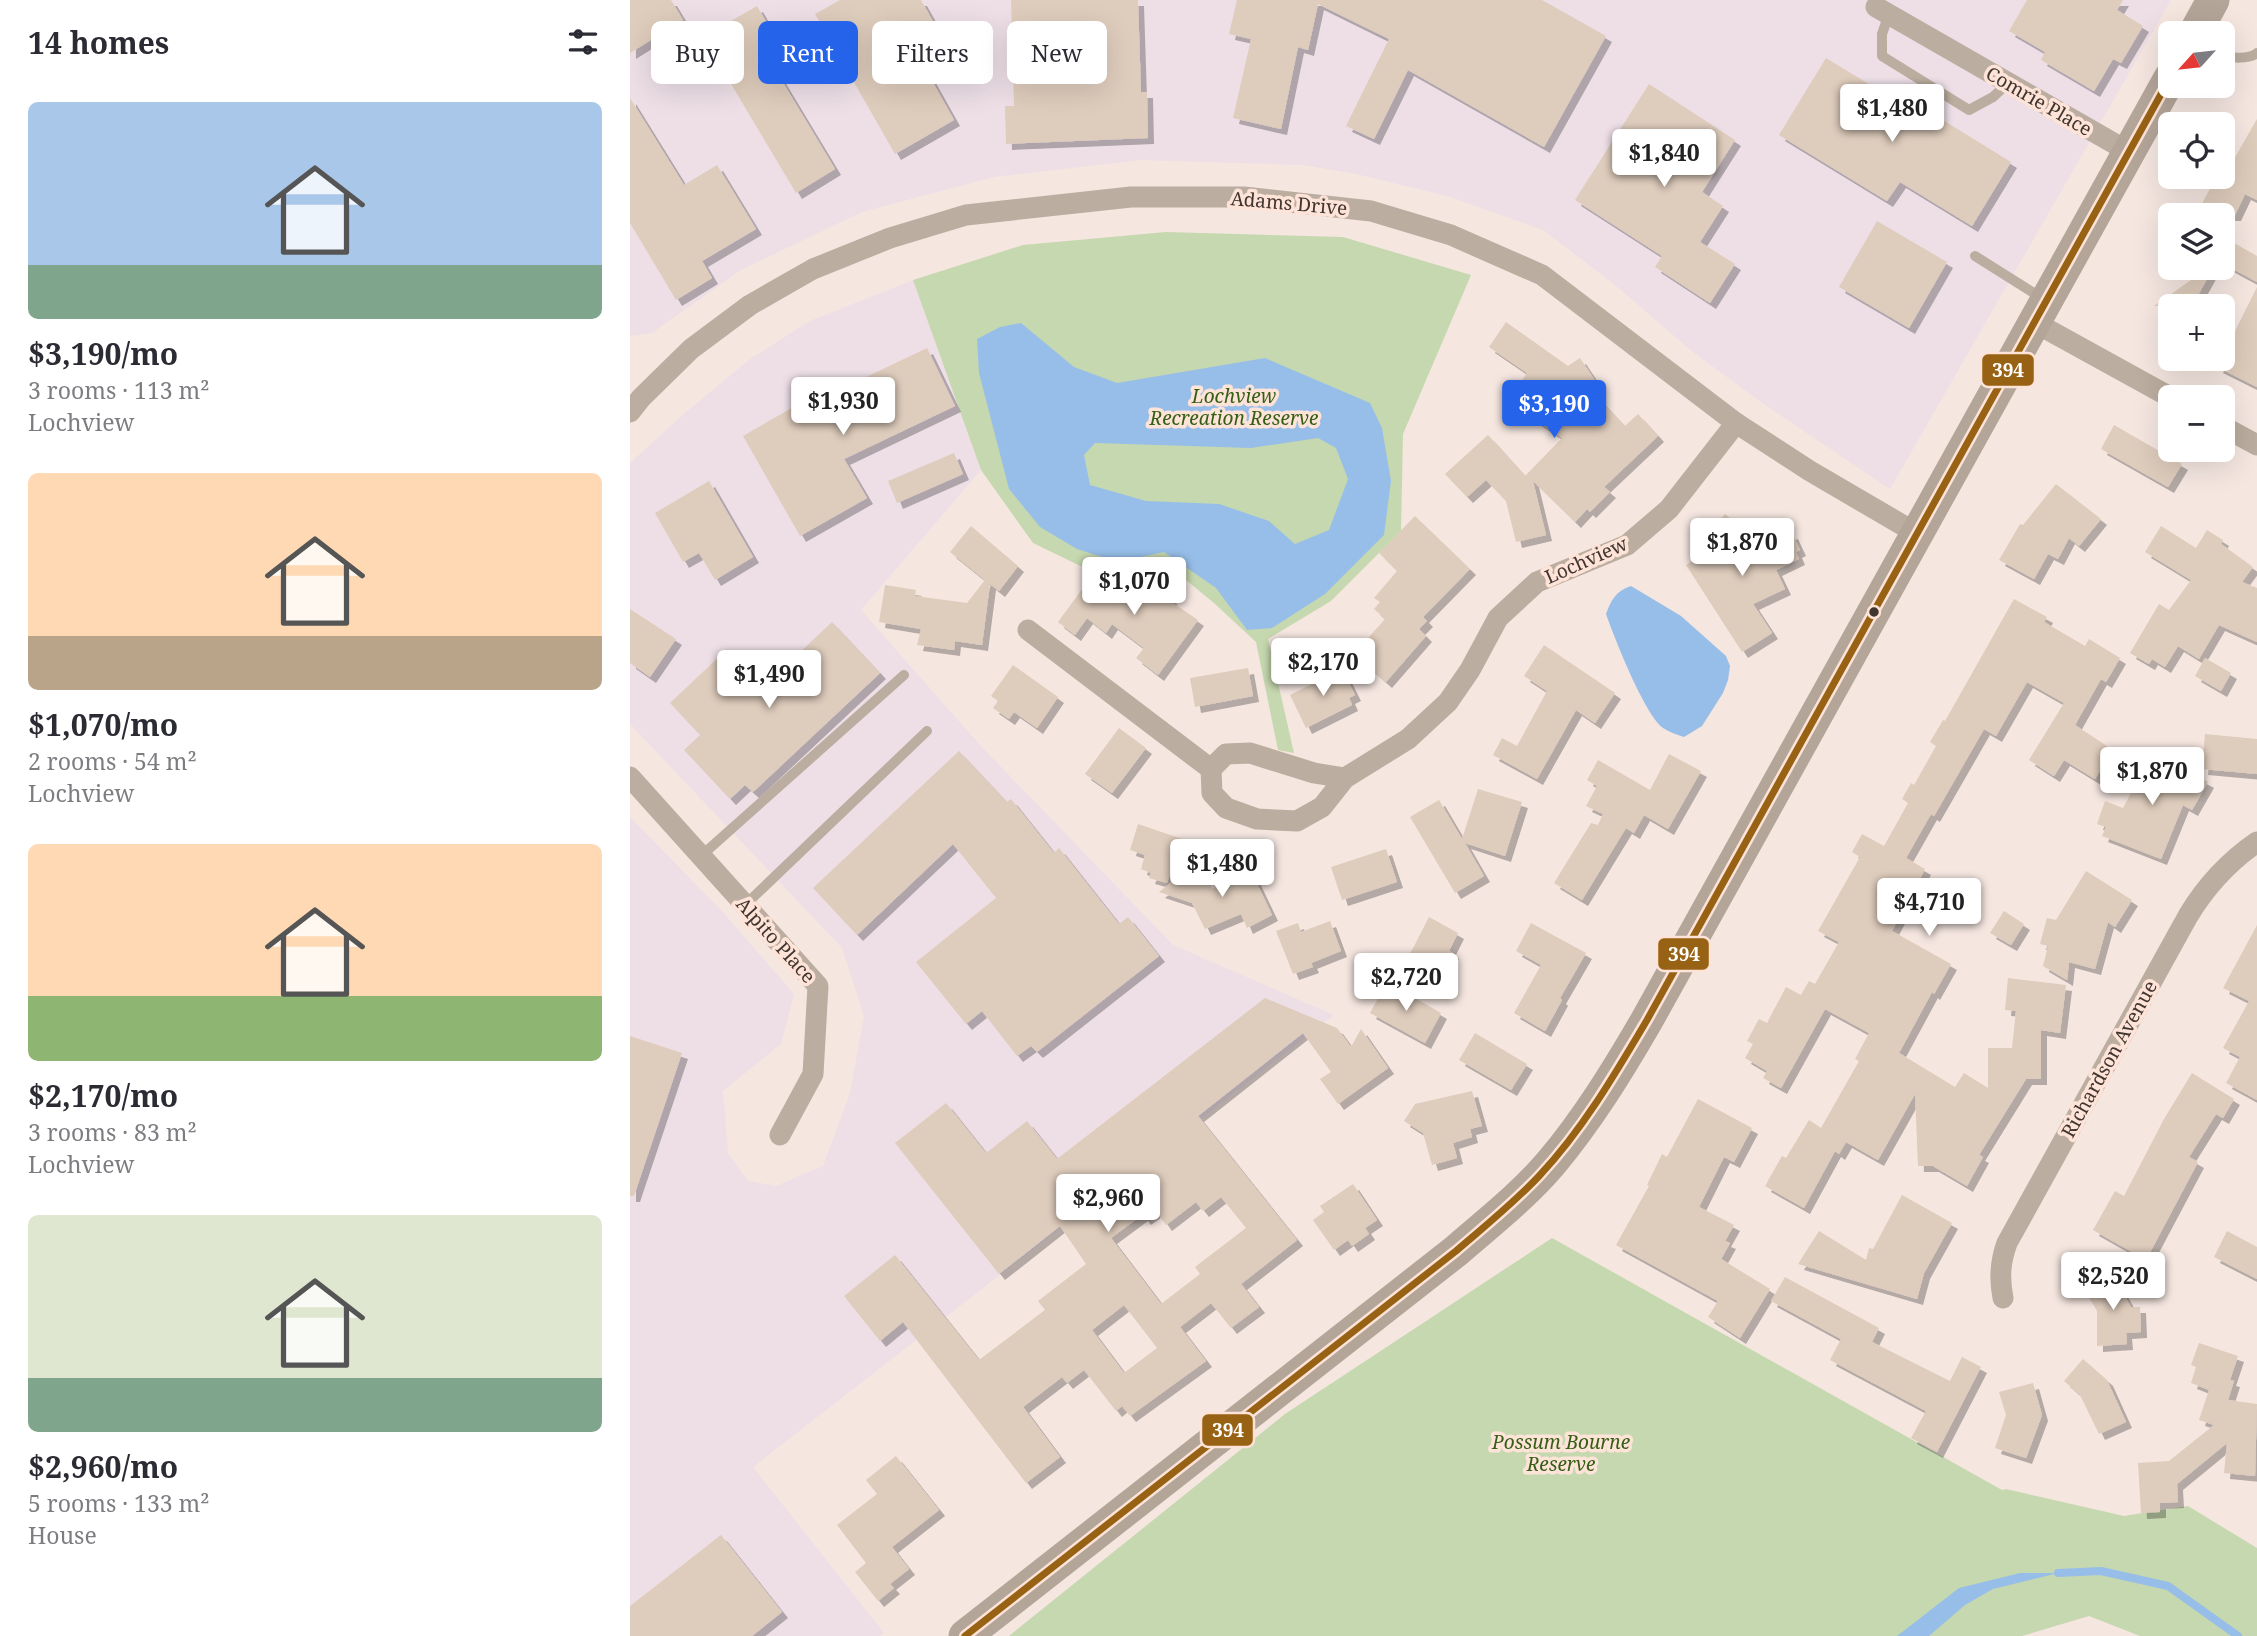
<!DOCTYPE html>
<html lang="en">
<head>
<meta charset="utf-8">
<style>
  body { margin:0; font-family:"Noto Serif",serif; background:#f7f7f7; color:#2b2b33; height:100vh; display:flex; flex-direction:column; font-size:26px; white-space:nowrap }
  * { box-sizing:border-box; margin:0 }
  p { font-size:23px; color:#7c7c81 }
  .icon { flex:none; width:38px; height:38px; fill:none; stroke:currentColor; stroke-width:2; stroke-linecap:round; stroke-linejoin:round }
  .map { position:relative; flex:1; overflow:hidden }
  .sheet { display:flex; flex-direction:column; background:#fff; width:630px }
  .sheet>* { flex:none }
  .top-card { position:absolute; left:21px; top:21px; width:665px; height:63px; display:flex; gap:14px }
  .needle { width:46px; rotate:243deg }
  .controls { position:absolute; left:1528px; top:21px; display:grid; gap:14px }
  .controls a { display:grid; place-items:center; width:77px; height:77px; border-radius:10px; background:#fff; box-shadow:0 7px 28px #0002; font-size:35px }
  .price { position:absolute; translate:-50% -60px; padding:0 16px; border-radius:7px; background:#fff; color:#222; font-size:23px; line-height:46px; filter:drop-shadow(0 2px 4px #0008) }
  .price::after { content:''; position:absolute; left:50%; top:42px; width:21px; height:16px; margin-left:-10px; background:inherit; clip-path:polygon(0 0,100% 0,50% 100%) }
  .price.on { background:#2563eb; color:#fff }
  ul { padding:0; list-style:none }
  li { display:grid; align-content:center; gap:14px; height:371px; padding:0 28px }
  li span { display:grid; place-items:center; height:217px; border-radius:10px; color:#555 }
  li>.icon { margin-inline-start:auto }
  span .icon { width:126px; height:126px; fill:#fffc; stroke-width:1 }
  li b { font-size:30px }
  h2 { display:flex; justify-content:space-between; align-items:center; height:84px; padding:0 28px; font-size:30px }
  .chip { padding:0 24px; border-radius:10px; background:#fff; box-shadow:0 7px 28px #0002; font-size:24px; line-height:63px }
  .chip.on { background:#2563eb; color:#fff }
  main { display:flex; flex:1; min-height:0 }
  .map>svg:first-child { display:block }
  .industrial { fill:#eedfe7 }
  .green { fill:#c6d8af }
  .water { fill:#97bee8; fill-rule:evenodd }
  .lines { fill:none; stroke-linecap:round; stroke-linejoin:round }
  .stream { stroke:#97bee8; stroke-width:8 }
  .building { fill:#deccbc; fill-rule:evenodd; filter:url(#shadow) }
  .service { stroke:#bbad9f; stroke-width:10 }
  .minor { stroke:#bbad9f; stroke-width:21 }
  .primary { stroke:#b4a599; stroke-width:33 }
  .bus-1-casing { stroke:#fde3d8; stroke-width:12 }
  .bus-1 { stroke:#986215; stroke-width:7 }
  .bus-dot { fill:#41352f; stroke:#fde3d8; stroke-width:2.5 }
  .labels { text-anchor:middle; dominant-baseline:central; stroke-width:7; stroke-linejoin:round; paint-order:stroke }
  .street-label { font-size:19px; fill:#41352f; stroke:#fde3d8 }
  .park-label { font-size:19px; font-style:italic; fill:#335e14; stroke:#fde3d8 }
  .line-badge { stroke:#fde3d8; stroke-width:2.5 }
  .badge-label { font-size:19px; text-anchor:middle; font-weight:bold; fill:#fff }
</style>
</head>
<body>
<main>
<section class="sheet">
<h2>14 homes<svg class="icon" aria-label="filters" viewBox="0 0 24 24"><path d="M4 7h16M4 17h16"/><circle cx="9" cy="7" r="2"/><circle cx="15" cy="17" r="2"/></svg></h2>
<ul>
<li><span style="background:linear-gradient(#a9c7e8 75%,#7fa58c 0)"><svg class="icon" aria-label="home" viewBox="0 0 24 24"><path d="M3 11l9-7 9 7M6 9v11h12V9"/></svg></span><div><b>$3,190/mo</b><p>3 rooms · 113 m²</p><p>Lochview</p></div></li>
<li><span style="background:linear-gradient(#ffd9b3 75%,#b9a48a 0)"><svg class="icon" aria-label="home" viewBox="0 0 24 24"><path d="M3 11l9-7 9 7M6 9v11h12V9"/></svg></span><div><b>$1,070/mo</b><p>2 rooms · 54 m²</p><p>Lochview</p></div></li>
<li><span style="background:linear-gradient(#ffd9b3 70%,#8fb573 0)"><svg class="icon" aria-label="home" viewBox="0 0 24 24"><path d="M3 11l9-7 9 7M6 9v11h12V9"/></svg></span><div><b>$2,170/mo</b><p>3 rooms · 83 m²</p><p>Lochview</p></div></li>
<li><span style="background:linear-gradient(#dfe7d0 75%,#7fa58c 0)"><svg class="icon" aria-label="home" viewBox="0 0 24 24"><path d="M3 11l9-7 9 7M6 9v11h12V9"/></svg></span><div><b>$2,960/mo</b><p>5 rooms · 133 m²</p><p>House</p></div></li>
</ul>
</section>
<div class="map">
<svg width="1627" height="1636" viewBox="0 0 1627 1636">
  <defs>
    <filter id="shadow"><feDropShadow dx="6" dy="6" stdDeviation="0" flood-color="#0004"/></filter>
  </defs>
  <rect width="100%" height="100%" fill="#f5e6e0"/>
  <!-- industrial -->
  <g class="industrial">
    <polygon points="0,0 1541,0 1260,489 1138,407 1064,353 985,285 913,230 817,196 726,174 673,165 511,160 364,177 232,212 111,270 22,333 0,336"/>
    <polygon points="283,280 351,470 231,610 350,745 543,945 704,1015 123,1467 254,1633 250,1636 0,1636 0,817 91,910 164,994 151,1044 93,1091 98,1153 118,1181 146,1186 193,1166 220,1093 234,1016 212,948 0,724 0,463 56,412 120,359 180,321"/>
  </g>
  <!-- green -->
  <g class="green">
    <polygon points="536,232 713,237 841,275 773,434 771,531 701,601 638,639 664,753 648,750 626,642 584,603 534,562 471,576 403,543 351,470 283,280 393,245"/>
    <polygon points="922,1238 1372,1490 1376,1489 1494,1516 1558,1506 1627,1548 1627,1636 1510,1636 1459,1616 1392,1636 379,1636 655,1414"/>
  </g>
  <!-- water -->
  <g class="water">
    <path d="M391 323 444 367 487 383 635 358 740 403 752 428 761 481 754 535 695 594 642 628 617 630 586 588 534 552 488 562 447 549 410 527 379 489 349 373 347 339 370 327ZM688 438 706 448 718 479 699 530 665 544 639 521 589 504 516 501 460 485 454 455 465 443 621 448Z"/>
    <path d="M1001 586 1051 616 1096 656 1100 666 1098 680 1093 693 1072 726 1054 737C1047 735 1039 732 1033 728 1015 716 984 637 976 614 981 600 986 591 1001 586Z"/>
    <polygon points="1390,1573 1428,1573 1363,1589 1335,1605 1299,1636 1267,1636 1329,1588"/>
  </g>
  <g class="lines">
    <!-- stream -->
    <polyline class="stream" points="1428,1573 1471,1571 1538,1586 1608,1636"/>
  </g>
  <!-- building -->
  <g class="building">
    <polygon points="0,0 41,0 53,20 0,53"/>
    <polygon points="210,0 291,0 313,39 287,54 324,120 265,154 185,14"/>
    <polygon points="381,0 508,0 511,92 517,92 518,138 376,144 375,106 384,106"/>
    <polygon points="607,0 912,0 976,36 914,147 778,70 744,139 716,126 759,39 688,4 678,50 668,47 651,129 603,118 621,39 599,34"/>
    <polygon points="1397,0 1493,0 1487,10 1513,26 1491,63 1483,59 1464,91 1411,60 1415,52 1379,31"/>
    <polygon points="127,6 160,63 146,71 205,169 166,193 73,37"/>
    <polygon points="1196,58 1252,92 1256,85 1381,162 1342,226 1270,182 1257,201 1149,135"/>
    <polygon points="1019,84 1105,140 1072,192 1093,206 1070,242 1105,264 1080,303 1025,267 1032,256 945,200"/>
    <polygon points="0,98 54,185 87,165 126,229 72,261 82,278 46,300 0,223"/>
    <polygon points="1627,119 1627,200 1615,194 1605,215 1566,215 1586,177 1592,177 1600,157 1604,159"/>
    <polygon points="1247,221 1317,262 1279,328 1209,287"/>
    <polygon points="1592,236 1627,256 1627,282 1592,263"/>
    <polygon points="1578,268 1583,268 1562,306 1524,306"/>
    <polygon points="1627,287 1627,387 1587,367"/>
    <polygon points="876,322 938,366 950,358 968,385 961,390 995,426 1008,414 1028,436 974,487 980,492 960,512 957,509 945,522 903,481 916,535 886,542 876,501 856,480 837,497 815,474 858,435 895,476 932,438 878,401 897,373 859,347"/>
    <polygon points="297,348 325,406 214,459 237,498 170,536 113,436 179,398 182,403"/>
    <polygon points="1484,425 1552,464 1538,487 1471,449"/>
    <polygon points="324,453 333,474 267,503 258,481"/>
    <polygon points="79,481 123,557 85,580 69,553 53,562 25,513"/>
    <polygon points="1426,484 1471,519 1449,546 1439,538 1428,559 1418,554 1404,579 1369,560 1390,524 1393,525"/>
    <polygon points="1095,514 1134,546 1162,533 1170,550 1166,552 1169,559 1146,570 1155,589 1123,604 1142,633 1112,652 1056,565 1087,545 1077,536"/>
    <polygon points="785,516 840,569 793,617 797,621 789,629 796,636 756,682 724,654 755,619 744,609 750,602 744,598 767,571 749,553"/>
    <polygon points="341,526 388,566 369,591 360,584 352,645 325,641 324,650 287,645 291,629 249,622 255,585 286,590 285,596 337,603 355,580 320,552"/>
    <polygon points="1531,526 1566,548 1577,530 1593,540 1591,544 1623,567 1612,582 1627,588 1627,642 1589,625 1569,659 1548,646 1535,667 1522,659 1519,664 1500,653 1529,604 1539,610 1561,580 1515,552"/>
    <polygon points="518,568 538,584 532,591 541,598 540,601 568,620 528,675 506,658 514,648 482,624 476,633 457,618 445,635 428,622 464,573 496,598"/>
    <polygon points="1384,599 1417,617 1414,622 1455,646 1459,639 1490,658 1476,682 1471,679 1445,725 1483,750 1465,779 1434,760 1424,776 1399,760 1434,703 1397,682 1366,736 1354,729 1304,816 1301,814 1276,858 1295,869 1262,931 1321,964 1304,994 1302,992 1269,1053 1325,1087 1334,1073 1358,1088 1358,1048 1382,1048 1386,1011 1375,1010 1378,978 1436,985 1430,1033 1411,1030 1411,1079 1396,1079 1349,1155 1353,1157 1337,1186 1303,1166 1288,1166 1285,1094 1248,1160 1216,1142 1209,1154 1205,1151 1174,1208 1135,1186 1152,1156 1156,1158 1179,1120 1191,1128 1229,1061 1225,1059 1239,1033 1195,1009 1151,1088 1133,1078 1137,1071 1115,1058 1123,1044 1117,1041 1129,1019 1137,1023 1156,987 1171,995 1179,981 1185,984 1209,942 1188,931 1230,857 1222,852 1232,834 1254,846 1278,803 1272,799 1281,783 1284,785 1306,746 1300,742 1313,720 1315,721"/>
    <polygon points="0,609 46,639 20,677 0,663"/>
    <polygon points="202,622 250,673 123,792 115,785 100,799 54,750 70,735 40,703 94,652 124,684 128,681 133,687"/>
    <polygon points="914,645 985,693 965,723 946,710 907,779 863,755 872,738 887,746 917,691 894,676"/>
    <polygon points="1575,658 1601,673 1591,691 1565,676"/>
    <polygon points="383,665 428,697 407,728 384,712 379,719 363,708 368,701 361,696"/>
    <polygon points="618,668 623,696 565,707 560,678"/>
    <polygon points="712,669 725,695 719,698 722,705 676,728 660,695"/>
    <polygon points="489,728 516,748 482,793 455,774"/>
    <polygon points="1575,734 1627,739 1627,774 1572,769"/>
    <polygon points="329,751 377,802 381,799 424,853 429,848 489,924 498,917 529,956 407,1052 401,1046 387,1056 352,1011 336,1024 286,962 366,898 323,844 227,935 183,888"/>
    <polygon points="1523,752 1578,782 1562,810 1553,805 1531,859 1472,836 1476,827 1467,824 1475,801 1493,808"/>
    <polygon points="1039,754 1071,771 1038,829 1014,815 1004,833 996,828 952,900 924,883 961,823 968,825 973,814 956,806 967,786 957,780 968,760 1020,790"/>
    <polygon points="848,789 892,802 875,856 835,843 854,876 825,893 780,817 809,800 832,839"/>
    <polygon points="508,824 552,839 537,883 519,878 521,873 511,869 515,855 500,850"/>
    <polygon points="756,849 767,882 712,900 701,867"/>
    <polygon points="621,871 642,915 617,928 611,914 575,929 562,903 529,892 552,874 580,884 582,889"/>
    <polygon points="1456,871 1502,900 1485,927 1478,922 1465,969 1439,962 1437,980 1413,966 1418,946 1410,944 1417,918 1426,920"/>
    <polygon points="1374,911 1394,924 1381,945 1360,933"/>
    <polygon points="799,917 828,933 819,951 823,953 812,972 780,954"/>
    <polygon points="700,921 711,951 681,963 683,967 663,974 646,931 668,923 671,932"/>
    <polygon points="901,923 956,953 930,998 932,1000 915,1031 884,1013 911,965 886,951"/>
    <polygon points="1627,925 1627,1100 1596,1083 1610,1057 1593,1048 1619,1001 1593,988"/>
    <polygon points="757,982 811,1013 795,1043 740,1013"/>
    <path d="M635 998 707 1028 721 1047 731 1029 758 1068 708 1104 690 1079 701 1072 673 1033 568 1116 667 1240 611 1284 629 1307 601 1328 581 1303 550 1327 576 1361 500 1416 492 1406 486 1411 454 1370 437 1383 432 1377 393 1407 430 1457 396 1483 273 1322 250 1341 214 1296 265 1255 349 1360 415 1310 408 1301 456 1264 430 1226 369 1274 265 1143 316 1103 356 1153 397 1121 427 1159ZM591 1197 616 1228 565 1267 570 1274 531 1304 481 1238 512 1215 515 1219 526 1211 536 1225 566 1202 573 1211ZM494 1305 527 1348 494 1373 462 1330Z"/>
    <polygon points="845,1033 897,1064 881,1090 829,1060"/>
    <polygon points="0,1036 52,1053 4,1196 0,1196"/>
    <polygon points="1562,1073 1604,1099 1593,1118 1586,1114 1559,1157 1568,1162 1516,1260 1463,1230 1485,1191 1494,1196 1534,1119"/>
    <polygon points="842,1091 852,1126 840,1129 842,1137 823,1143 827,1158 802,1165 793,1133 774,1121 785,1104"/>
    <polygon points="1068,1099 1122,1128 1104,1162 1094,1157 1069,1207 1104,1225 1095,1241 1100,1243 1091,1259 1140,1289 1110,1338 1078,1317 1088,1301 986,1245 1019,1186 1017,1185 1032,1154 1037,1157"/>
    <polygon points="723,1184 747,1220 735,1228 739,1234 722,1246 718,1240 704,1250 683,1220 694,1212 690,1206"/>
    <polygon points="1272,1195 1322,1223 1294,1273 1287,1299 1168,1264 1189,1231 1236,1260 1239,1248 1243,1249"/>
    <polygon points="1597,1231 1627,1247 1627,1279 1584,1257"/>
    <polygon points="1480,1270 1501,1307 1510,1307 1511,1332 1496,1333 1497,1344 1467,1346 1467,1311 1457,1294 1467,1288 1463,1280"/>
    <polygon points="1155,1277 1249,1328 1242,1342 1320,1381 1332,1357 1351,1367 1307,1452 1281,1438 1296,1411 1200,1360 1211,1339 1141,1301"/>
    <polygon points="1569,1343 1608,1356 1600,1380 1604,1381 1598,1400 1627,1404 1625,1476 1594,1473 1597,1443 1547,1484 1548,1502 1530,1503 1530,1512 1511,1513 1508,1463 1539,1461 1584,1425 1569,1420 1579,1390 1561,1383 1566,1367 1561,1365"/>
    <polygon points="1453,1359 1477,1380 1496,1422 1469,1434 1450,1395 1434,1381"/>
    <polygon points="1403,1383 1412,1415 1396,1458 1365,1448 1376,1415 1369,1392"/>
    <polygon points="266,1456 309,1510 262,1547 279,1569 260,1584 264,1588 248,1601 225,1572 236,1563 207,1525 247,1494 236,1480"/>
    <polygon points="91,1535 152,1612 122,1636 0,1636 0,1606"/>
  </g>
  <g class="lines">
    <!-- service -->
    <g class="service">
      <polyline points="1259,14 1252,34 1252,56 1339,110 1363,97 1377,84"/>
      <path d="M1592 54C1600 59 1620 59 1627 53"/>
      <polyline points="1345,256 1415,300"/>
      <polyline points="71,856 274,675"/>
      <polyline points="115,905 297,731"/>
    </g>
    <!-- minor -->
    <g class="minor">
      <polyline points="1246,7 1499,152"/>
      <polyline points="1404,322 1540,397"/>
      <polyline points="0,412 11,398 61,349 120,305 183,269 260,238 336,215 501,197 614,197 741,211 821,235 912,275 1106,423 1180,471 1286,533"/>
      <polyline points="1592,426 1627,445"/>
      <polyline points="398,630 581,769"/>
      <polyline points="0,777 188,986 183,1074 150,1135"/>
      <polyline points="715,778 684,773 620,753 596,754 581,769 582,793 596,808 627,819 667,821 692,807 715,778 778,739 818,702 840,670 868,618 907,582 997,545 1039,509 1106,423"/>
      <path d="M1373 1298C1369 1278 1370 1262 1377 1243L1558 916C1576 886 1598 862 1627 842"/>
    </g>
    <!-- primary -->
    <g class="primary">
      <polyline points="1565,33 1583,0"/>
      <path d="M335 1636 826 1251C858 1223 893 1196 921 1163 958 1119 988 1070 1017 1020L1540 78"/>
    </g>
    <defs>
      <path id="bus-1" d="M335 1636 826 1251C855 1226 884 1203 910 1175 953 1129 985 1074 1017 1020L1540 78"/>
    </defs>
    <!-- bus-1 casing -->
    <use href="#bus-1" class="bus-1-casing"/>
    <!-- bus-1 -->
    <use href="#bus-1" class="bus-1"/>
  </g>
  <!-- markers -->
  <circle class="bus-dot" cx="1244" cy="612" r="6"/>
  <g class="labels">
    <!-- street labels -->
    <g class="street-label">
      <text transform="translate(1409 101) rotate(30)">Comrie Place</text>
      <text transform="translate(659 203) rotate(5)">Adams Drive</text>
      <text transform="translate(956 560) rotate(-24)">Lochview</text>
      <text transform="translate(146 940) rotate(48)">Alpito Place</text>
      <text transform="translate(1479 1059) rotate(-61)">Richardson Avenue</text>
    </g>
    <!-- park labels -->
    <g class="park-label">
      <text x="604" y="396">Lochview<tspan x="604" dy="22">Recreation Reserve</tspan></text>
      <text x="931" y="1442">Possum Bourne<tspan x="931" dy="22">Reserve</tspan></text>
    </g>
  </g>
  <g class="line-badge">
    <rect x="1351" y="353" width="54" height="34" rx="7" fill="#986215"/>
    <rect x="1027" y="937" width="53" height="34" rx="7" fill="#986215"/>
    <rect x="571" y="1413" width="53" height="34" rx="7" fill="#986215"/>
  </g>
  <g class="badge-label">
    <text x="1378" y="377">394</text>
    <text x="1054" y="961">394</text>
    <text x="598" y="1437">394</text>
  </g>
</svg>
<div class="controls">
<a><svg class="needle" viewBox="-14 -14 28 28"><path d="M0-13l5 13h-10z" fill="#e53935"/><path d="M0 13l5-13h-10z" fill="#7c7c81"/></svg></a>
<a><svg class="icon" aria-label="locate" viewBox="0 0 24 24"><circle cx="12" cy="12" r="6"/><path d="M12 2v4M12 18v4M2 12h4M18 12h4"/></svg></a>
<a><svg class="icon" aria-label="layers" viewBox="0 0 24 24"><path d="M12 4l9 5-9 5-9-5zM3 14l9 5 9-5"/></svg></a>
<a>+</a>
<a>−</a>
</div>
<b class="price" style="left:1262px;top:144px">$1,480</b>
<b class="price" style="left:1034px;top:189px">$1,840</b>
<b class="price" style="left:213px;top:437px">$1,930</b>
<b class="price on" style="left:924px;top:440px">$3,190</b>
<b class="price" style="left:1112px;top:578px">$1,870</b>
<b class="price" style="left:504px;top:617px">$1,070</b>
<b class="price" style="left:693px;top:698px">$2,170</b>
<b class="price" style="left:139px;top:710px">$1,490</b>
<b class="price" style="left:1522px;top:807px">$1,870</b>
<b class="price" style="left:592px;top:899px">$1,480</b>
<b class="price" style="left:1299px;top:938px">$4,710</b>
<b class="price" style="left:776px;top:1013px">$2,720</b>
<b class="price" style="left:478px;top:1234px">$2,960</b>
<b class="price" style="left:1483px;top:1312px">$2,520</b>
<div class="top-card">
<a class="chip">Buy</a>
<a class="chip on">Rent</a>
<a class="chip">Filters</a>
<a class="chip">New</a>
</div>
</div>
</main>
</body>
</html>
